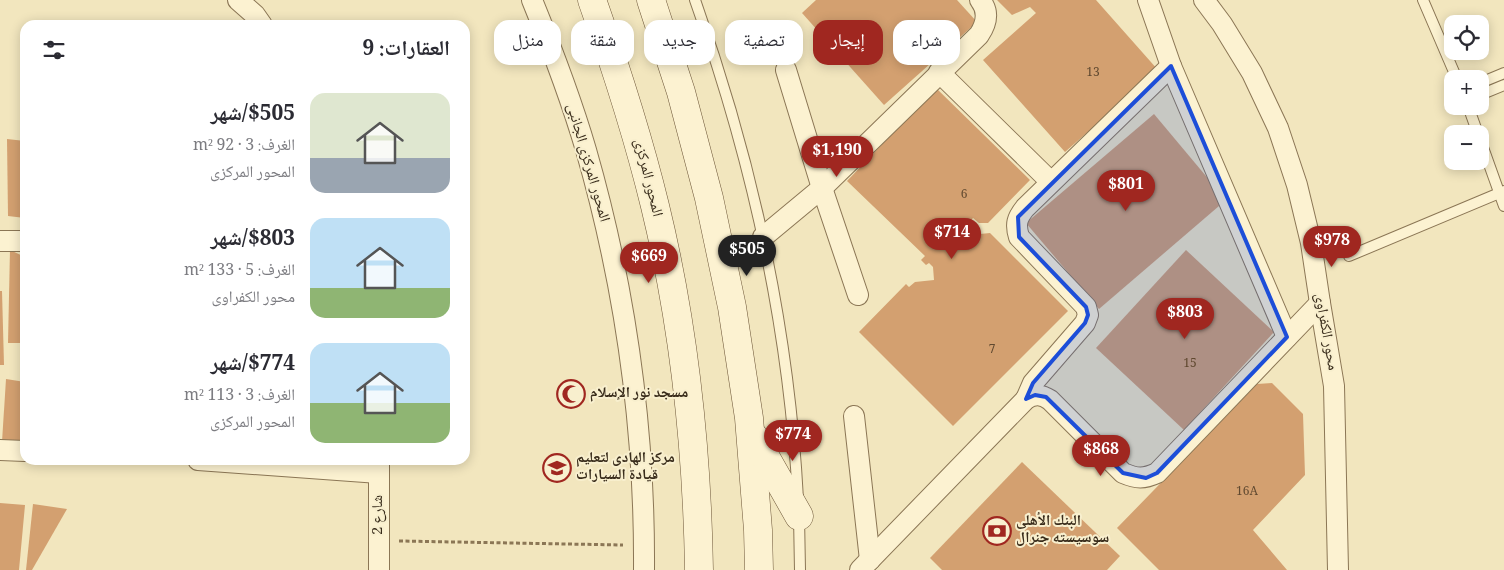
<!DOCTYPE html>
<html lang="ar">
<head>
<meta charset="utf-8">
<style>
  body { margin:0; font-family:Georgia,"Noto Naskh Arabic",serif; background:#f2f2f3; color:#2b2b33; direction:rtl; height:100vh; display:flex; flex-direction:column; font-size:19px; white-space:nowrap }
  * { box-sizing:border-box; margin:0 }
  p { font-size:16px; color:#7c7c81 }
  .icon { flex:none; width:28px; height:28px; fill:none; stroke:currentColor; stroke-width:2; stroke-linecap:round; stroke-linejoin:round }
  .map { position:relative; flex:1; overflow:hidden; direction:ltr }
  .panel { position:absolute; left:20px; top:20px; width:450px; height:445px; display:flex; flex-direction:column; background:#fff; border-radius:15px; box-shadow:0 2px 12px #0003; direction:rtl }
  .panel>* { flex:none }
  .banner { position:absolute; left:485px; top:20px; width:475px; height:45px; direction:rtl; display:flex; gap:10px }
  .controls { position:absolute; left:1444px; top:15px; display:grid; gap:10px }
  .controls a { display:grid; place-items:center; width:45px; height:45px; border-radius:10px; background:#fff; box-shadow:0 2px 12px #0003; font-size:25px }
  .price { position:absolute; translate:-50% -42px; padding:0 11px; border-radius:18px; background:#a02720; color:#fff; font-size:16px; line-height:32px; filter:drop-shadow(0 1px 2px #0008) }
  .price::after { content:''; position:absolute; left:50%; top:30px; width:15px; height:11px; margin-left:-8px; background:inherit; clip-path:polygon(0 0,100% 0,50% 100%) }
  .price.current { background:#222; color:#fff }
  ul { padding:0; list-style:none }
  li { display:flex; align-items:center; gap:15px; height:125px; padding:0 20px }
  li span { display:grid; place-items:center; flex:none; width:140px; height:100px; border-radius:15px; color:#555 }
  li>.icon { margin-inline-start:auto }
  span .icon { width:60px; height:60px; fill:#fffc; stroke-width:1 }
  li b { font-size:21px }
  h2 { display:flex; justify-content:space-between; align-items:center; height:60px; padding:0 20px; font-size:21px }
  .chip { padding:0 18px; border-radius:15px; background:#fff; box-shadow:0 2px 12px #0003; font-size:18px; line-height:45px }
  .chip.current { background:#a02720; color:#fff }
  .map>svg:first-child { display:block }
  .building { fill:#d3a070 }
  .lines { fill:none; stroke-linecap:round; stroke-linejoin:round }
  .lane-casing { stroke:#8b7655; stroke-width:12 }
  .street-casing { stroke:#8b7655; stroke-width:22 }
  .secondary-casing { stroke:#6d5638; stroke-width:29 }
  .path { stroke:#8b7655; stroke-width:3; stroke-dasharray:4 2.5; stroke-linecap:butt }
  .lane { stroke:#fcf2d1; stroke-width:10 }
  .street { stroke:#fcf2d1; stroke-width:20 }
  .secondary { stroke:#fcf2d1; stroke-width:28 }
  .marked { fill:#1d4ed8; fill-opacity:0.2; stroke:#1d4ed8; stroke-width:4; stroke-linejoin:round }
  .labels { text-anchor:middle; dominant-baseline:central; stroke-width:4; stroke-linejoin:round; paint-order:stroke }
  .number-label { font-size:12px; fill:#604930 }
  .street-label { font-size:15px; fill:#392c1b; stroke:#f8efce }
  .poi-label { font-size:15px; font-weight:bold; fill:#392c1b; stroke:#f8efce; text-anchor:start }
</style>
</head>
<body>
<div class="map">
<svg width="1504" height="570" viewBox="0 0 1504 570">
  <rect width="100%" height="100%" fill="#f2e6be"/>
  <!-- building -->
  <g class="building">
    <polygon points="816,0 957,0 977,22 884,105 802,13"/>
    <polygon points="997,0 1096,0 1158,70 1065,152 983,60 1036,13 1030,7 1012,15"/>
    <polygon points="936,88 1030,180 988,223 979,223 973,218 964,229 970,235 990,233 1068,311 953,426 859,332 906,284 909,287 915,282 934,280 933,267 929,263 926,265 921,260 925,256 847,181"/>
    <polygon points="1154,114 1226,200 1099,309 1026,223"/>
    <polygon points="7,139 25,141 25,218 8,216"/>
    <polygon points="10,250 25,257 25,343 8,343"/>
    <polygon points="1186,250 1274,332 1184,430 1096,348"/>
    <polygon points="0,291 2,291 4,365 0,365"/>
    <polygon points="6,379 25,382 25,445 2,442"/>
    <polygon points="1272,383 1303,414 1305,475 1253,530 1287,570 1159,570 1117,528 1257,384"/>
    <polygon points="1022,462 1120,556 1107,570 942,570 930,558"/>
    <polygon points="0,503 25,505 19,570 0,570"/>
    <polygon points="33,504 67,509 32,570 26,570"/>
  </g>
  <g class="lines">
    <defs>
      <g id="lane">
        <path d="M695 0C752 160 789 329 798 499"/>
        <polyline points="1423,0 1457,79"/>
        <polyline points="1480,83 1504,73"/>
        <polyline points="1480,95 1504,85"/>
        <polyline points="1468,106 1478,134"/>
        <polyline points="1480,139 1504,206"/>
        <polyline points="1349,256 1504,191"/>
        <polyline points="799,516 800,570"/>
      </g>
      <g id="street">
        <polyline points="238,0 255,15 262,25"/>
        <path d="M532 0C552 49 571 99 586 150 625 286 645 428 644 570"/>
        <polyline points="1148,0 1171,66 1287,337"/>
        <polyline points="1204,0 1222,24 1252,73 1278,128 1297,185 1311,243 1320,303 1334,386 1338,570"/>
        <polyline points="786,70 822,188 858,295"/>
        <polyline points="939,72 1051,182"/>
        <path d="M763 237 822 188 979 35C987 23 989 11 980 0"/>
        <polyline points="0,241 25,241"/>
        <path d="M1026 399 1033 383 1085 323 1088 315 1086 307 1019 237C1015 224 1017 218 1025 208L1171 66"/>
        <polyline points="854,416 870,560"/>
        <polyline points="0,450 25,451"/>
        <polyline points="198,460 379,473"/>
        <polyline points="379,570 379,460"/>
        <path d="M860 570 1026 399C1035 394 1041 394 1050 400L1123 473C1137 479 1144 479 1157 473L1320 303"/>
      </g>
      <g id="secondary">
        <path d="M592 0C616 68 638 136 655 206 684 325 697 448 699 570"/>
        <polyline points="651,0 681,92 709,198 732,307 749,418 758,530 759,570"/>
        <polyline points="754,437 799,516"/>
      </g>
    </defs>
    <!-- lane casing -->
    <use href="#lane" class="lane-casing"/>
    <!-- street casing -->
    <use href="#street" class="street-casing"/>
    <!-- secondary casing -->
    <use href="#secondary" class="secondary-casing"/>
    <!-- path -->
    <polyline class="path" points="399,541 623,545"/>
    <!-- lane -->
    <use href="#lane" class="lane"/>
    <!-- street -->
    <use href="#street" class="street"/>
    <!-- secondary -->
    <use href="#secondary" class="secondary"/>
  </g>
  <!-- marked area -->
  <path class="marked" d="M1171 66 1287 337 1157 473 1146 478 1123 473 1046 397 1035 395 1026 399 1033 383 1085 323 1088 315 1086 307 1019 237 1018 217Z"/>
  <!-- icons -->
  <defs>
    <symbol id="mosque-ring" viewBox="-11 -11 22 22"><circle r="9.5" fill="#f8efce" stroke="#a02720" stroke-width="1.5"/><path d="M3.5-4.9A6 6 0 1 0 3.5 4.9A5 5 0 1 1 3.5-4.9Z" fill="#a02720"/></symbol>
    <symbol id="school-ring" viewBox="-11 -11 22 22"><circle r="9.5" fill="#f8efce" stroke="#a02720" stroke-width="1.5"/><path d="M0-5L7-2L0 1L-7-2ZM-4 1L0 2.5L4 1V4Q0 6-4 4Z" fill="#a02720"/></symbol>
    <symbol id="bank-ring" viewBox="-11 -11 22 22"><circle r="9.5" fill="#f8efce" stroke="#a02720" stroke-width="1.5"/><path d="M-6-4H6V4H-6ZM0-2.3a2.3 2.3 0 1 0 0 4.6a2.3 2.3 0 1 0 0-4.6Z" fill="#a02720"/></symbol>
  </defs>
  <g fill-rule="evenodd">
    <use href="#mosque-ring" x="555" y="378" width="32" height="32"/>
    <use href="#school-ring" x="541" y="452" width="32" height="32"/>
    <use href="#bank-ring" x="981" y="515" width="32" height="32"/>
  </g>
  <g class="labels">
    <!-- number labels -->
    <g class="number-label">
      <text x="1093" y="73">13</text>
      <text x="964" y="195">6</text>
      <text x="992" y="350">7</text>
      <text x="1190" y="364">15</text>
      <text x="1247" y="492">16A</text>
    </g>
    <!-- street labels -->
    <g class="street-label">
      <text transform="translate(587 163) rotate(74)">المحور المركزى الجانبى</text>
      <text transform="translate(647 178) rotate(76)">المحور المركزى</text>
      <text transform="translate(1325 332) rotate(80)">محور الكفراوى</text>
      <text transform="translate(379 515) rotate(-90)">شارع 2</text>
    </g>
    <!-- poi labels -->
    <g class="poi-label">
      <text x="590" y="394">مسجد نور الإسلام</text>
      <text x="576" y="459">مركز الهادى لتعليم<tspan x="576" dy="17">قيادة السيارات</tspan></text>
      <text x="1016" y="522">البنك الأهلى<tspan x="1016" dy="17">سوسيسته جنرال</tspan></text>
    </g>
  </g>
</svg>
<div class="controls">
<a><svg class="icon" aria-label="locate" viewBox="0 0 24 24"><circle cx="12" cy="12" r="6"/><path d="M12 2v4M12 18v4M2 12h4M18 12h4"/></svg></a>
<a>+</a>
<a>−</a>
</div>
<b class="price" style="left:837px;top:178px">$1,190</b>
<b class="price" style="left:1126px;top:212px">$801</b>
<b class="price" style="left:952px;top:260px">$714</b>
<b class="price" style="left:1332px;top:268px">$978</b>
<b class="price current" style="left:747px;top:277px">$505</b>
<b class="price" style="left:649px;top:284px">$669</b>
<b class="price" style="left:1185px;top:340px">$803</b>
<b class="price" style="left:793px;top:462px">$774</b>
<b class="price" style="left:1101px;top:477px">$868</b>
<div class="banner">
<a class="chip">شراء</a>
<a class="chip current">إيجار</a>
<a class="chip">تصفية</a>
<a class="chip">جديد</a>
<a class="chip">شقة</a>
<a class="chip">منزل</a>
</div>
<section class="panel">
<h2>العقارات: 9<svg class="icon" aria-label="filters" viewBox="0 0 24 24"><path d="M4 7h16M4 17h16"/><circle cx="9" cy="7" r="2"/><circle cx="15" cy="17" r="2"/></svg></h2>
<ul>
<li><span style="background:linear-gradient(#dfe7d0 65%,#9aa5b1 0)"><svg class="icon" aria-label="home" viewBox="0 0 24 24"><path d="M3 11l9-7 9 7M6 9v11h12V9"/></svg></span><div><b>$505/شهر</b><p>الغرف: 3 · 92 m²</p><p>المحور المركزى</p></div></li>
<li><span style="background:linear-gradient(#bfe0f5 70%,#8fb573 0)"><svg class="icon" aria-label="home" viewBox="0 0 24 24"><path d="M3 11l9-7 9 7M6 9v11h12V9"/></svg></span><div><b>$803/شهر</b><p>الغرف: 5 · 133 m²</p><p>محور الكفراوى</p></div></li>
<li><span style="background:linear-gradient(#bfe0f5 60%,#8fb573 0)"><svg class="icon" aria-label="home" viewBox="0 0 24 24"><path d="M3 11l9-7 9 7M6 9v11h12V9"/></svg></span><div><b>$774/شهر</b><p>الغرف: 3 · 113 m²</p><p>المحور المركزى</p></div></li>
</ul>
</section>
</div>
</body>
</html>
